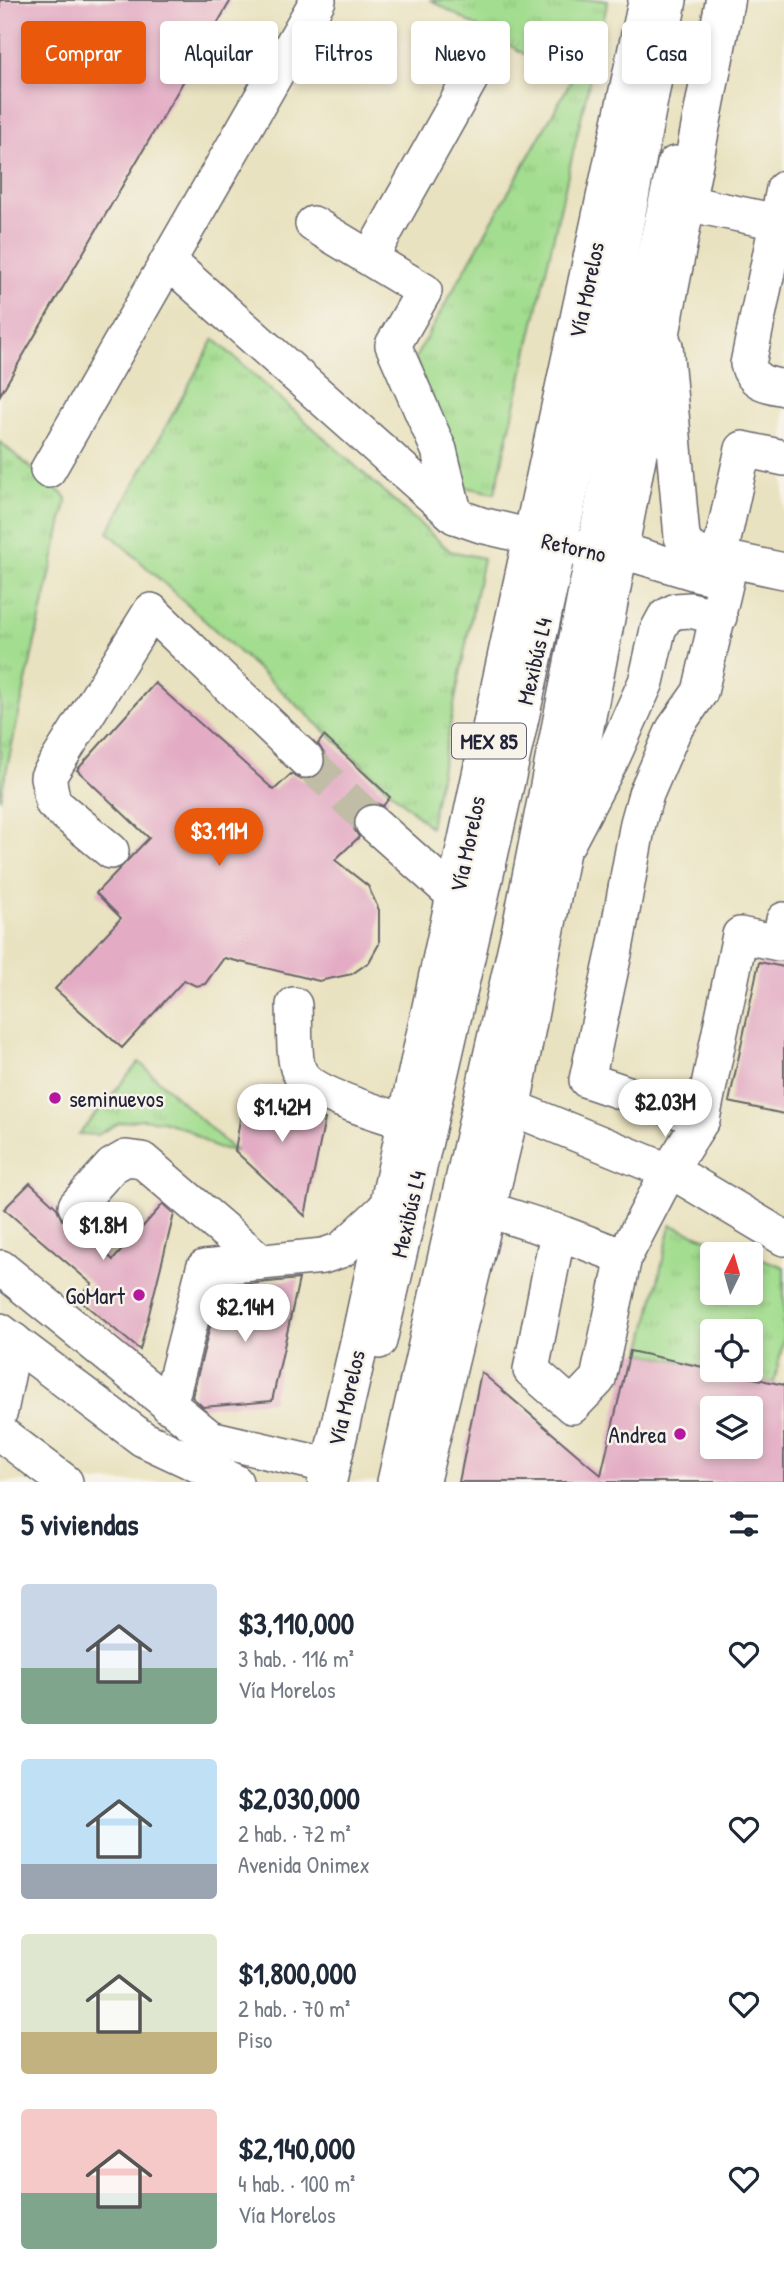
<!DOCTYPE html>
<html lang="es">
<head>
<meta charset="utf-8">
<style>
  body { margin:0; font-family:"Patrick Hand",sans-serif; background:#f6f6f7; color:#1f2937; height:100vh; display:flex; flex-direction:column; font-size:26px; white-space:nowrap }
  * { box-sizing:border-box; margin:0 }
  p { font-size:23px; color:#747a83 }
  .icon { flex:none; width:38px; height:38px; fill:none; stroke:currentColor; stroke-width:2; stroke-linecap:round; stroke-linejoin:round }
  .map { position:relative; height:1482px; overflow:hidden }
  .drawer { display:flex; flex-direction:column; background:#fff; flex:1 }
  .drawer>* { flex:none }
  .top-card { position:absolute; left:21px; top:21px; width:742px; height:63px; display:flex; gap:14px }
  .needle { width:46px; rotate:5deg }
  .controls { position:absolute; left:700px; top:1242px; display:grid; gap:14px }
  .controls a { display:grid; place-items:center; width:63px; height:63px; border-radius:7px; background:#fff; box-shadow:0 4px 10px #0003; font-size:35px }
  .price { position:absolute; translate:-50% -60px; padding:0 16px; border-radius:24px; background:#fff; color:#222; font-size:23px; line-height:46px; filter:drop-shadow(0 2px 4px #0008) }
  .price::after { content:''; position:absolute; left:50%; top:42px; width:21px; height:16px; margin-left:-10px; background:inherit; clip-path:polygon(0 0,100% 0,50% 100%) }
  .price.on { background:#ea580c; color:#fff }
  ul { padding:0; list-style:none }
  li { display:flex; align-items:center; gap:21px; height:175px; padding:0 21px }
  li span { display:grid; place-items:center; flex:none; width:196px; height:140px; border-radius:7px; color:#555 }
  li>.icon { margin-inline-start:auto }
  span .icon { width:84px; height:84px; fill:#fffc; stroke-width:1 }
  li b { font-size:30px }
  h2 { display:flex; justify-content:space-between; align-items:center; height:84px; padding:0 21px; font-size:30px }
  .chip { padding:0 24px; border-radius:7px; background:#fff; box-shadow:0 4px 10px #0003; font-size:24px; line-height:63px }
  .chip.on { background:#ea580c; color:#fff }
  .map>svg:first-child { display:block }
  .grass { fill:url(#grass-tufts); stroke:#628065; stroke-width:2 }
  .building { fill:#e3acc4; fill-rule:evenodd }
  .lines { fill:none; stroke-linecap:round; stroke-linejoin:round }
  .minor-tunnel { stroke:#c1bca5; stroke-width:35; stroke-dasharray:35 18; stroke-linecap:butt }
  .minor-casing { stroke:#68656a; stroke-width:38 }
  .major-casing { stroke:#68656a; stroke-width:41 }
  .minor { stroke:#fff; stroke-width:35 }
  .major { stroke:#fff; stroke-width:38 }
  .poi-dot { fill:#b5179e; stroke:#f7f3e8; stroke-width:2.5 }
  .labels { text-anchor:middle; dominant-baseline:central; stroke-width:5; stroke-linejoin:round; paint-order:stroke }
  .shield { fill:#f7f3e8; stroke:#62616f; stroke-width:2 }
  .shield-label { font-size:21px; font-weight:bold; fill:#22223b }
  .street-label { font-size:23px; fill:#22223b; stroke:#f7f3e8 }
  .poi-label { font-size:23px; fill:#22223b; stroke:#f7f3e8; text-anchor:end }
</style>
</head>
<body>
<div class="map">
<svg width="784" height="1482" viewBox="0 0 784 1482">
  <defs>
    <pattern id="grass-tufts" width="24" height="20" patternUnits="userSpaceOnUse" patternTransform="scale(1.75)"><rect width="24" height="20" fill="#a3dd8f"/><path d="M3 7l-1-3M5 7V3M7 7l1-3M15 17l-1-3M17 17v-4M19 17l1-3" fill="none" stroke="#8cbd7c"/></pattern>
  </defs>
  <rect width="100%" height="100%" fill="#f7f3e8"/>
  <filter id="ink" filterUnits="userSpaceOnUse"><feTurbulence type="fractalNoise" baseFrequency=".0143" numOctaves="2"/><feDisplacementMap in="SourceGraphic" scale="14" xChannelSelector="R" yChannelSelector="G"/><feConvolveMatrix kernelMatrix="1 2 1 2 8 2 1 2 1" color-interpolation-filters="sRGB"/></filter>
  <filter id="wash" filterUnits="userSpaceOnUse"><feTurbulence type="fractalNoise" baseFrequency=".00686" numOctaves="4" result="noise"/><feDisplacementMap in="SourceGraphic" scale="28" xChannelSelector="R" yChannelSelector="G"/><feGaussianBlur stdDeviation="1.57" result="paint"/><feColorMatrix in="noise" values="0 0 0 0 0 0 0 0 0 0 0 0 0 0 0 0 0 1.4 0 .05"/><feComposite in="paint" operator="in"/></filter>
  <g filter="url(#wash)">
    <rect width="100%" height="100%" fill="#e9e2c0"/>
    <!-- grass -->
    <g class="grass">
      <polygon points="431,0 608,0 495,493 464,487 415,358 571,81"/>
      <polygon points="214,339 450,551 483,558 430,827 108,532"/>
      <polygon points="0,442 67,498 0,799"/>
      <polygon points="139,1062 235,1151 214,1147 186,1129 162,1121 141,1119 119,1123 97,1135 79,1134"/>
      <polygon points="671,1225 750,1255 712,1255 712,1293 751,1293 751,1255 784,1267 784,1337 774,1383 717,1370 751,1370 751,1332 712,1332 712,1369 641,1353"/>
    </g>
    <g id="blocks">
      <!-- building -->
      <g class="building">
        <polygon points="0,0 231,0 0,395"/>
        <polygon points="155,683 274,790 291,774 302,780 312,779 321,773 326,764 325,755 318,744 324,736 390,797 383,806 376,803 367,804 358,810 353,820 354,829 359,837 335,860 368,886 379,910 379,944 369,962 352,974 319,981 224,958 205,984 196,986 184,980 122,1048 55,989 121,918 96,893 149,838 77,770"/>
        <polygon points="759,962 784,967 784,1114 729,1102"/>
        <polygon points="273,1085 287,1088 305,1104 303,1113 325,1119 305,1216 235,1151 243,1100 269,1106"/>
        <polygon points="30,1183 57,1208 62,1220 76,1226 113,1260 163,1204 174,1214 140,1350 78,1299 92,1284 4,1209"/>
        <polygon points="299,1279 272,1401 203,1407 192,1397 220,1287"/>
        <path d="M630 1351 784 1385V1482H459L481 1372 601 1475ZM712 1409H751V1447H712Z"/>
      </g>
    </g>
  </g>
  <g filter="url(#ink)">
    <use href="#blocks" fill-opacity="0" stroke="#68656a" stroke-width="2"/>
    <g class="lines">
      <!-- minor-tunnel -->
      <polyline class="minor-tunnel" points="306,760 373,823"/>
      <defs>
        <g id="minor">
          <path d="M784 189 748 364C753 383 766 384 784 388"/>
          <polyline points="686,203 777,222"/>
          <polyline points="313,224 424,291 393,345 439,450 455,516"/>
          <polyline points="370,258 483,56"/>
          <polyline points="168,261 455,516 481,525 595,552 618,557 636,555 696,573 726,580 700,692 674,729 646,794 638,823 615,949 587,1080 702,1119"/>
          <polyline points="665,346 682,537 687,547 698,553 784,571"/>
          <polyline points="48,470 318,0"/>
          <polyline points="719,558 743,449 784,458"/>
          <polyline points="373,823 455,896"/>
          <polyline points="568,842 612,758 646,682 658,630 665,617 676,611 690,610 719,617"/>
          <polyline points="111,851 53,803 48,777 151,611 306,760"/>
          <path d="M294 1005C295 1020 293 1059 299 1071 309 1094 382 1114 407 1122"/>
          <polyline points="511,1107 680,1176 784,1238"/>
          <polyline points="76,1206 112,1166 126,1158 142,1160 261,1262"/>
          <polyline points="486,1209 558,1232 531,1370 572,1406 598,1379 624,1257 669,1171 702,1119 740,935 779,943 784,920"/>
          <polyline points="558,1232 624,1257"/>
          <polyline points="1,1268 210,1438 330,1466"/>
          <polyline points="0,1331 143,1439 235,1482"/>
          <path d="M379 1341C482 895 585 450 669 0"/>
          <polyline points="169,1406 204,1268 323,1256 341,1250 389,1205"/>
          <polyline points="0,1411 14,1341"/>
          <polyline points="0,1433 65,1482"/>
          <polyline points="395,1482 520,928 635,342 675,164"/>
        </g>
        <g id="major">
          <polyline points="327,1482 360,1340 648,0"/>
          <polyline points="420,1482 511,1107 725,0"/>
        </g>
      </defs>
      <!-- minor casing -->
      <use href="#minor" class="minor-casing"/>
      <!-- major casing -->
      <use href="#major" class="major-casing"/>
      <!-- minor -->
      <use href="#minor" class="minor"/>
      <!-- major -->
      <use href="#major" class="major"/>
    </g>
  </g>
  <!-- markers -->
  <g class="poi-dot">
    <circle cx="55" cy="1098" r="7"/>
    <circle cx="139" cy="1295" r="7"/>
    <circle cx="680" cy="1434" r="7"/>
  </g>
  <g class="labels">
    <!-- shield labels -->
    <rect class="shield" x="452" y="723.5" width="74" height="35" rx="5"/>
    <g class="shield-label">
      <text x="489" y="741">MEX 85</text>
    </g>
    <!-- street labels -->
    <g class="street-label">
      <text transform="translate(586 290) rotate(-78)">Vía Morelos</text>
      <text transform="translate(574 547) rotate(13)">Retorno</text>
      <text transform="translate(534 661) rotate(-77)">Mexibús L4</text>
      <text transform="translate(467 844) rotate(-78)">Vía Morelos</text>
      <text transform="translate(408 1214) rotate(-77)">Mexibús L4</text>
      <text transform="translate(346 1398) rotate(-77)">Vía Morelos</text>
    </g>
    <!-- poi labels -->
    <g class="poi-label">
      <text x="69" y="1098" text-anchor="start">seminuevos</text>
      <text x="125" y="1295">GoMart</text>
      <text x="666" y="1434">Andrea</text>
    </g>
  </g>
</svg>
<div class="controls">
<a><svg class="needle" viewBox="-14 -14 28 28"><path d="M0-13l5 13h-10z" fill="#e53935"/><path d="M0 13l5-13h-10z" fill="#747a83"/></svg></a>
<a><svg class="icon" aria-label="locate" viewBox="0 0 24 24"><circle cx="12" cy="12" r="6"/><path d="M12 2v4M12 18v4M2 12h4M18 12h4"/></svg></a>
<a><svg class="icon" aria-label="layers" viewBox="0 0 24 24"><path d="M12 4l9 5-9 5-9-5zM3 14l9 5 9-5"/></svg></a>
</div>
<b class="price on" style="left:219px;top:868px">$3.11M</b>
<b class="price" style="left:665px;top:1139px">$2.03M</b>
<b class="price" style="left:282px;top:1144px">$1.42M</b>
<b class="price" style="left:103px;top:1262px">$1.8M</b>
<b class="price" style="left:245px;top:1344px">$2.14M</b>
<div class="top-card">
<a class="chip on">Comprar</a>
<a class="chip">Alquilar</a>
<a class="chip">Filtros</a>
<a class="chip">Nuevo</a>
<a class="chip">Piso</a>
<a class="chip">Casa</a>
</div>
</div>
<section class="drawer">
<h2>5 viviendas<svg class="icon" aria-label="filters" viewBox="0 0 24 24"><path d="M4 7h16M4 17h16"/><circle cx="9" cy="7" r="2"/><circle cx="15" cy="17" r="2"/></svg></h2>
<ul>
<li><span style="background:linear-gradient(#c9d6e8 60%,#7fa58c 0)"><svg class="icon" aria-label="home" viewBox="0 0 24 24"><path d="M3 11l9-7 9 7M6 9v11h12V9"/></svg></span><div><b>$3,110,000</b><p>3 hab. · 116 m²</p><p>Vía Morelos</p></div><svg class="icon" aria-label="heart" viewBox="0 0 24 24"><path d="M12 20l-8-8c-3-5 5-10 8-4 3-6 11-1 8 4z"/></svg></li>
<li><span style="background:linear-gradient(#bfe0f5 75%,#9aa5b1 0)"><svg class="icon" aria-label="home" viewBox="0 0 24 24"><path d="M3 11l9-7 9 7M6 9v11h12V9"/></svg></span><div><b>$2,030,000</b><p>2 hab. · 72 m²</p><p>Avenida Onimex</p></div><svg class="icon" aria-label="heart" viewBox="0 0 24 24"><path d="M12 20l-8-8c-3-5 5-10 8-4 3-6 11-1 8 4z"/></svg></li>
<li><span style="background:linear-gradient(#dfe7d0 70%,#c2b280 0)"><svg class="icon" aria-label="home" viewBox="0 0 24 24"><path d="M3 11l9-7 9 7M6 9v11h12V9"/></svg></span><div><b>$1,800,000</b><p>2 hab. · 70 m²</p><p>Piso</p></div><svg class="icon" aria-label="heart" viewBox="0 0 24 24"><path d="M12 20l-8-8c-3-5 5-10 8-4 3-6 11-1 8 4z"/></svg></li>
<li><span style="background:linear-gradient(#f6c9c9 60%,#7fa58c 0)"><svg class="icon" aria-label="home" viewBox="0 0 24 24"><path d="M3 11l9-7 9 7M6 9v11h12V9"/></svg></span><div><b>$2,140,000</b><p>4 hab. · 100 m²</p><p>Vía Morelos</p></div><svg class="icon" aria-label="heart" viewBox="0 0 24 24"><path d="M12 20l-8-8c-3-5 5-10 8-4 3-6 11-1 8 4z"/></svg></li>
</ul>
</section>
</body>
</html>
